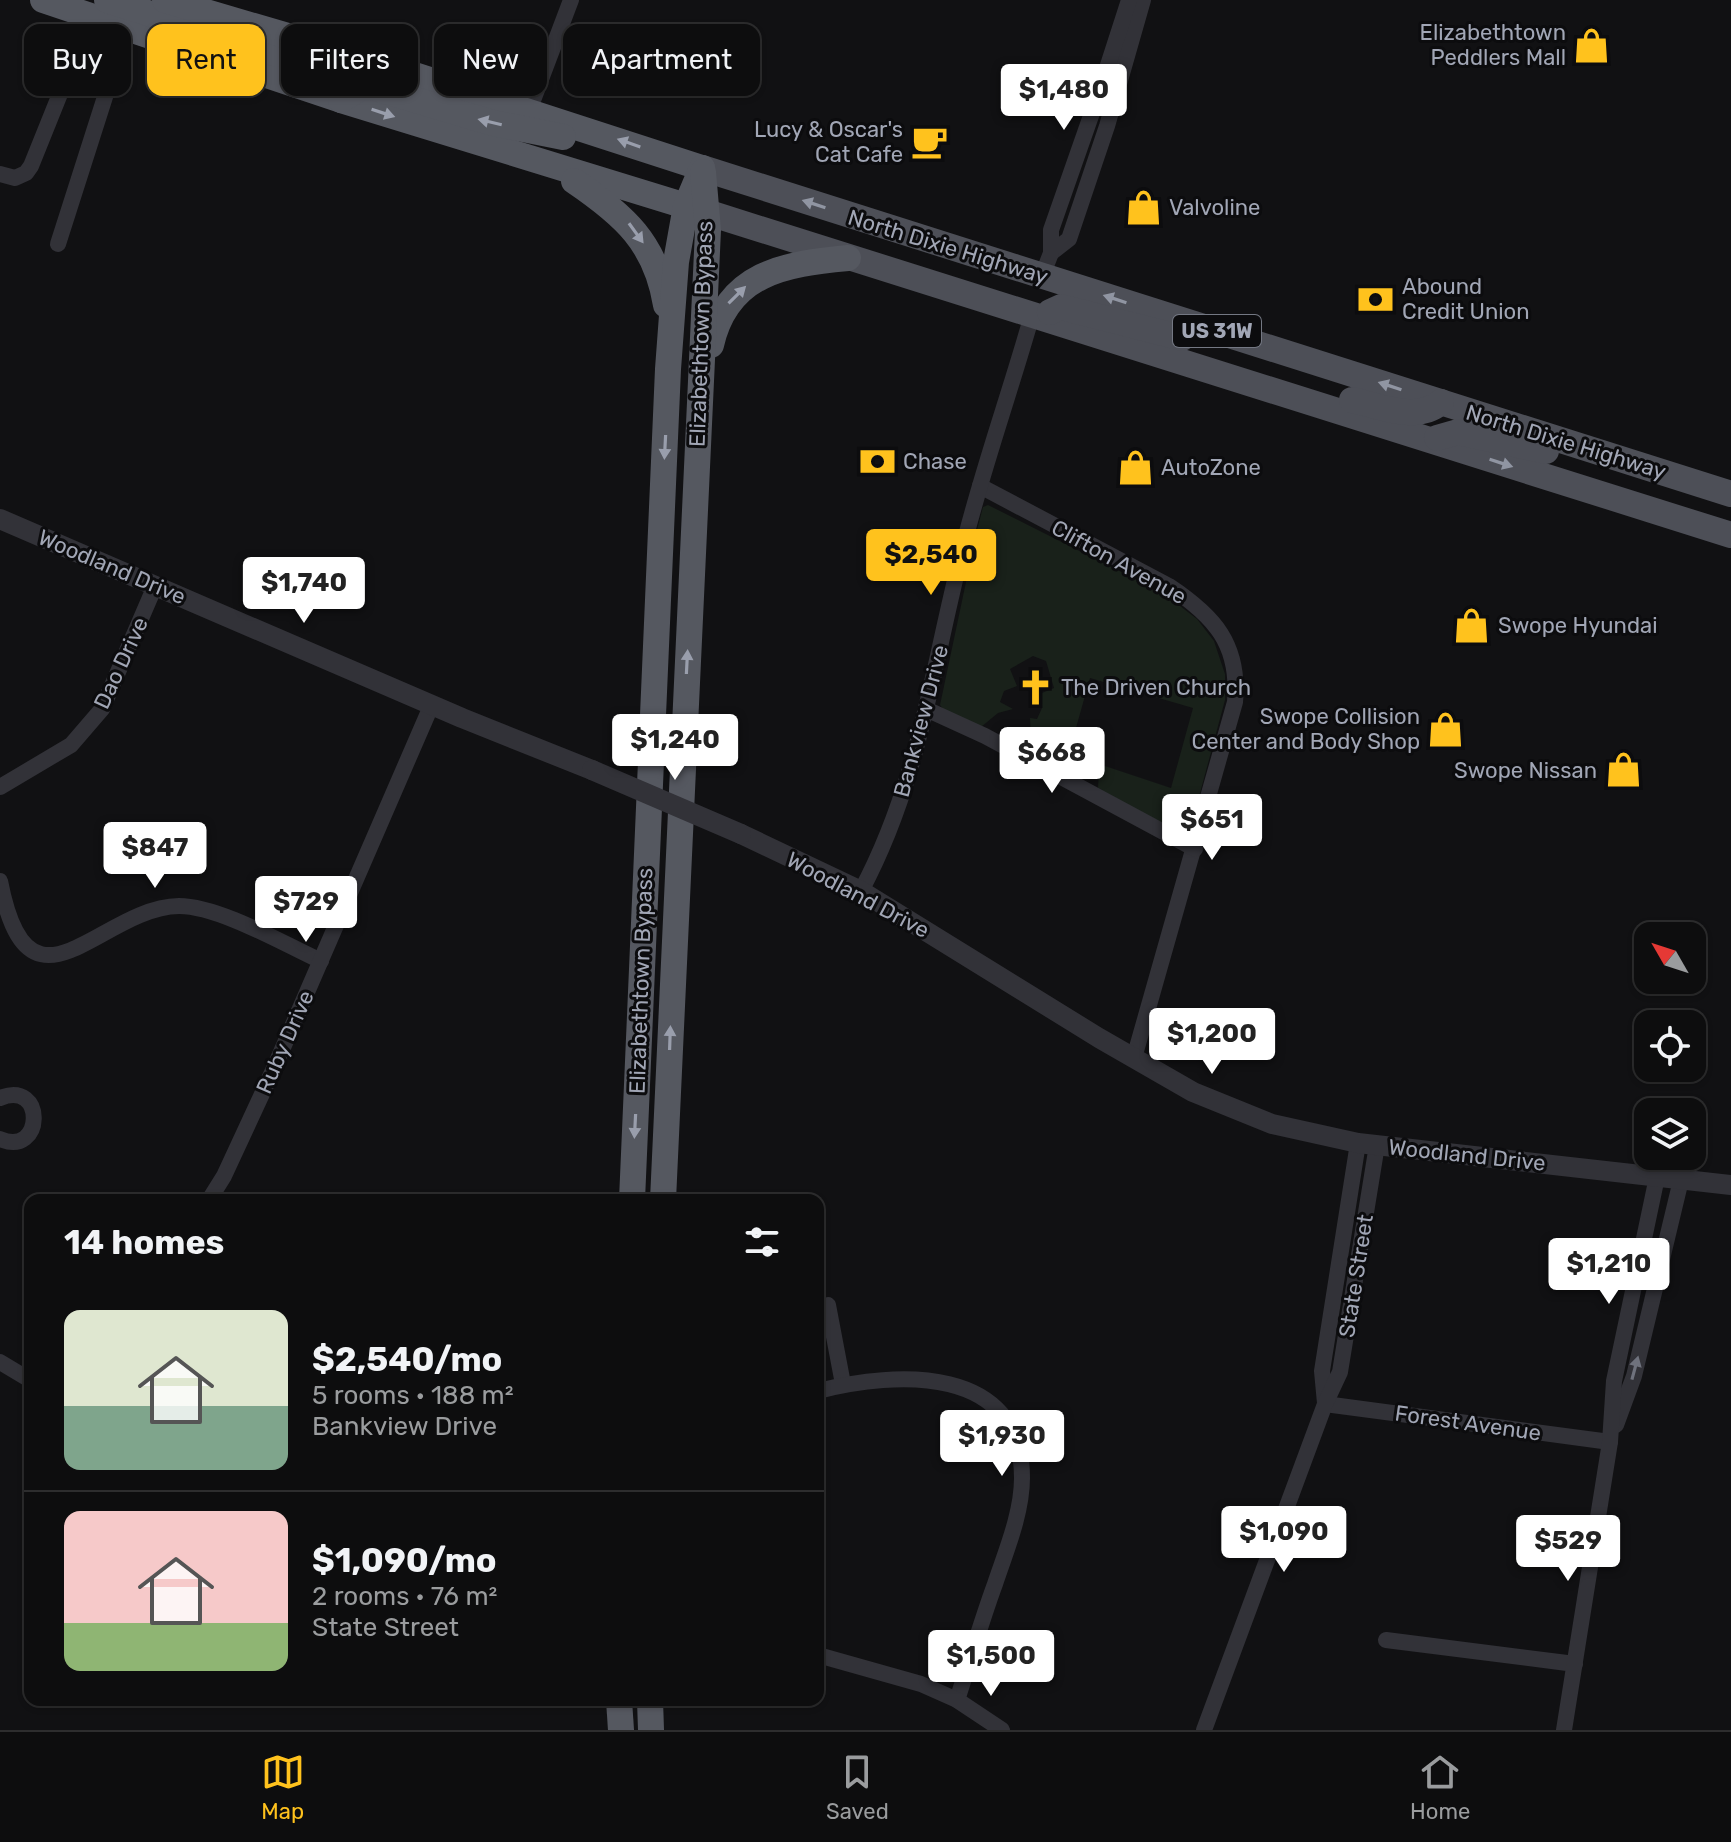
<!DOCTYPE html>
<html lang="en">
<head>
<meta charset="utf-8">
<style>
  body { margin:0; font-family:Rubik,sans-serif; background:#1b1b1c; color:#f1f3f6; height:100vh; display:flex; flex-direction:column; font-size:30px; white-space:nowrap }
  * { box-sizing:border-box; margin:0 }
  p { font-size:26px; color:#9a9c9e }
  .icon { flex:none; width:44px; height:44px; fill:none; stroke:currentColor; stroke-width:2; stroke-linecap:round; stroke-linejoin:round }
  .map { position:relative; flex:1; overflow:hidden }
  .side { position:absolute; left:24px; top:1194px; width:800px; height:512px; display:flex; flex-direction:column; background:#0d0d0e; border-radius:16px; box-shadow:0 2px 6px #0004,0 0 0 2px #2d2d2e }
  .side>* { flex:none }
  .hud { position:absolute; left:24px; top:24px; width:800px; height:72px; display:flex; gap:16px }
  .needle { width:52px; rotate:309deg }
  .fabs { position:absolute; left:1634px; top:922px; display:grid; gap:16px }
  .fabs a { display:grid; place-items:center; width:72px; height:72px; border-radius:16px; background:#0d0d0e; box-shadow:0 2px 6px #0004,0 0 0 2px #2d2d2e; font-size:40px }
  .price { position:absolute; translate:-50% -68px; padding:0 18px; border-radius:8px; background:#fff; color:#222; font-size:26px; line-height:52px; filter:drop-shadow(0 2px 4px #0008) }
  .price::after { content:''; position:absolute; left:50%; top:48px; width:24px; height:18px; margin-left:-12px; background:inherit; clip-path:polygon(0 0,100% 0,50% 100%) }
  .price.on { background:#ffc21d; color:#111 }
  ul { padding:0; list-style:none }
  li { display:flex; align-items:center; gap:24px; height:200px; padding:0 40px }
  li+li { border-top:2px solid #2d2d2e }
  li span { display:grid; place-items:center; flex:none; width:224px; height:160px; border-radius:16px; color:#555 }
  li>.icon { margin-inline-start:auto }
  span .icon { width:96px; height:96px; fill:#fffc; stroke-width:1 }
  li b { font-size:34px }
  h2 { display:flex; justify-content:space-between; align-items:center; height:96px; padding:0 40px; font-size:34px }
  .pill { padding:0 28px; border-radius:16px; background:#0d0d0e; box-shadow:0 2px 6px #0004,0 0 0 2px #2d2d2e; font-size:28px; line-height:72px }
  .pill.on { background:#ffc21d; color:#111 }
  .menu { display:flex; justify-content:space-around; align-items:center; height:112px; border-top:2px solid #2d2d2e; background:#0d0d0e; font-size:22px; color:#9a9c9e }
  .menu a { display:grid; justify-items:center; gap:4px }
  .menu .on { color:#ffc21d }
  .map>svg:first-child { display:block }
  .green { fill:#19211a }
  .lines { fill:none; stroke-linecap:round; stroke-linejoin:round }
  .minor { stroke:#323238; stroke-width:16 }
  .tertiary { stroke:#323238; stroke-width:20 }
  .primary { stroke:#4d4f57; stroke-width:26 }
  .trunk { stroke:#555860; stroke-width:26 }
  .tertiary-bridge { stroke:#323238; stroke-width:20 }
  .oneway { fill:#999eac }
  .oneway2 { fill:#9095a2 }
  .oneway3 { fill:#6f727d }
  .labels { text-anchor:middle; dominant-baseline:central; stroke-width:6; stroke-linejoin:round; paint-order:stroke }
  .shield { fill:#0c0c0e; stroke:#747883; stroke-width:2 }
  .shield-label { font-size:20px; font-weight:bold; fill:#a1a6b5 }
  .poi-label { font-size:22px; fill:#a1a6b5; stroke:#0c0c0e; text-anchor:start }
  .street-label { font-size:22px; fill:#a1a6b5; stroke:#0c0c0e }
</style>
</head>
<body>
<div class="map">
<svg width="1731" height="1730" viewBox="0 0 1731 1730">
  <rect width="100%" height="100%" fill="#111113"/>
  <!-- green -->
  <polygon class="green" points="988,505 1163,593 1197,619 1214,641 1225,674 1225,700 1189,834 1186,837 1098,788 1099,769 1105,766 1171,788 1193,708 1090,678 1069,753 1086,761 1083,773 1076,777 1032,754 1030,718 1037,719 1042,708 1037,695 1054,688 1046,661 1033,656 1010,669 1017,686 1004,691 1000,702 1013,709 998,713 981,727 943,709 940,705 977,530 983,507"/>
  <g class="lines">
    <!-- minor -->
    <g class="minor">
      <polyline points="529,111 571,0"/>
      <polyline points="0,174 15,178 26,173 31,166 66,79 87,14"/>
      <polyline points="58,244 127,28"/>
      <polyline points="1051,253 1069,239 1107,126 1143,0"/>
      <polyline points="1042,276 1051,253 1051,230 1100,90 1129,0"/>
      <path d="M980 486 1169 586C1214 616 1240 644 1235 702L1134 1058"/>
      <polyline points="926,709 985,736 1195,849"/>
      <polyline points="0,787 71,745 102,709 155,586"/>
      <path d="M0 881C29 1031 100 907 179 906 219 906 284 944 321 961"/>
      <path d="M861 891C922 777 933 659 966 536 985 462 1011 389 1032 315"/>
      <path d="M0 1098C46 1079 44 1158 0 1139"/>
      <polyline points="209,1200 224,1176 275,1066 432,704"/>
      <polyline points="828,1305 843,1384"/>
      <polyline points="0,1362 30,1380"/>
      <path d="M818 1391C896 1371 1022 1364 1022 1478 1022 1513 1006 1551 995 1584 981 1622 970 1661 957 1700"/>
      <polyline points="1325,1403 1322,1371 1358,1143"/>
      <polyline points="1325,1404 1610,1442"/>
      <polyline points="1616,1425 1634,1376 1681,1180"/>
      <polyline points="1386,1640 1575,1664"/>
      <polyline points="818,1655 921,1684 957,1700 1002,1730"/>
      <polyline points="1204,1730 1325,1404 1340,1372 1377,1145"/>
      <polyline points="1564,1730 1610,1442 1614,1381 1657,1177"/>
    </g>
    <!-- tertiary -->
    <g class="tertiary">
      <polyline points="0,519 462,718 592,770"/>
      <polyline points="741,834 861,891 1099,1038 1193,1092 1272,1124 1358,1143 1731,1185"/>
    </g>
    <!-- primary -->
    <g class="primary">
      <polyline points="702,168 1731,494"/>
      <polyline points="706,212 1731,535"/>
      <polyline points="1050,312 1061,307 1182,338"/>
      <path d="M1352 400C1380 406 1416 423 1441 402"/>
      <polyline points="1437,438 1458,432 1546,451"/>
    </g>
    <!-- trunk -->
    <g class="trunk">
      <polyline points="43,0 341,100 702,211"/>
      <polyline points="107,0 277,54 292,51 300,39"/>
      <polyline points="165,0 356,56 702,168"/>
      <polyline points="341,100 362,87 375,88 493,123 563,137"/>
      <path d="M574 181C624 215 656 243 666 305"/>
      <path d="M711 345C727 273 784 264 848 258"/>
      <polyline points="632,1200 668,369 676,262 686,206 702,168"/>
      <polyline points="663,1200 708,230 703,172"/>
      <polyline points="619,1700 621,1730"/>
      <polyline points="650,1700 651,1730"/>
    </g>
    <!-- tertiary-bridge -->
    <polyline class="tertiary-bridge" points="592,770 741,834"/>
  </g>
  <!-- one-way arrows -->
  <defs><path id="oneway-solid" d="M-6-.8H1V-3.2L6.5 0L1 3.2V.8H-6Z" transform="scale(2)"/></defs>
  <g class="oneway">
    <use href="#oneway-solid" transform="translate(383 113) rotate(18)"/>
    <use href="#oneway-solid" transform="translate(490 122) rotate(-167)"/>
    <use href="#oneway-solid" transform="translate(629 143) rotate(-161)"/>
    <use href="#oneway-solid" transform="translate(636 233) rotate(54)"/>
    <use href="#oneway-solid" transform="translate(737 295) rotate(-45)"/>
    <use href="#oneway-solid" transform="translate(665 447) rotate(93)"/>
    <use href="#oneway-solid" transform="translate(687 662) rotate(-87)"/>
    <use href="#oneway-solid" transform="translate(670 1038) rotate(-88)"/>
    <use href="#oneway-solid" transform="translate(635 1126) rotate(93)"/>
  </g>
  <g class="oneway2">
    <use href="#oneway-solid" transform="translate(814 204) rotate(-162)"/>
    <use href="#oneway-solid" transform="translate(1115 299) rotate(-162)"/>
    <use href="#oneway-solid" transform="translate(1390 386) rotate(-162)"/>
    <use href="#oneway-solid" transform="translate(1501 463) rotate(18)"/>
  </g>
  <use class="oneway3" href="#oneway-solid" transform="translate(1635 1368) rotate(-75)"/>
  <!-- icons -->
  <defs>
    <symbol id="shop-bare" viewBox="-9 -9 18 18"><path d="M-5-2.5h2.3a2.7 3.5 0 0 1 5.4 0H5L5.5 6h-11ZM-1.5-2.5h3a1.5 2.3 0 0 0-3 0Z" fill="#ffc21d" stroke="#0c0c0e" stroke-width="2.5" paint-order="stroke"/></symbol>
    <symbol id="cafe-bare" viewBox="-9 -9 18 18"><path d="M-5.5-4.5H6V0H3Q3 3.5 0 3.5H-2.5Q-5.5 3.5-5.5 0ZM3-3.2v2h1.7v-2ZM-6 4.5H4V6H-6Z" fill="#ffc21d" stroke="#0c0c0e" stroke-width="2.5" paint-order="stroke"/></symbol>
    <symbol id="bank-bare" viewBox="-9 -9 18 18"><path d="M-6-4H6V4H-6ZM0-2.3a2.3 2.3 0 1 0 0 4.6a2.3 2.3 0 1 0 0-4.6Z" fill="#ffc21d" stroke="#0c0c0e" stroke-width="2.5" paint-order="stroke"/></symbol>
    <symbol id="church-bare" viewBox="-9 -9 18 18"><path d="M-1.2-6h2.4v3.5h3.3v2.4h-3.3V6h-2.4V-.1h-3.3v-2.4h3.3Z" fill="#ffc21d" stroke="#0c0c0e" stroke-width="2.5" paint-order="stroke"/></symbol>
  </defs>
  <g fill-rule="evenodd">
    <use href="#shop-bare" x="1566" y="20" width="51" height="51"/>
    <use href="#cafe-bare" x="904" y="116" width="51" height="51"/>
    <use href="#shop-bare" x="1118" y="182" width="51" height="51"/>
    <use href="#bank-bare" x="1350" y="274" width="51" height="51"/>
    <use href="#bank-bare" x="852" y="436" width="51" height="51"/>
    <use href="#shop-bare" x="1110" y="442" width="51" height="51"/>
    <use href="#shop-bare" x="1446" y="600" width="51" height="51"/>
    <use href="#church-bare" x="1010" y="662" width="51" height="51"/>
    <use href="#shop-bare" x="1420" y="704" width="51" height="51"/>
    <use href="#shop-bare" x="1598" y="744" width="51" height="51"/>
  </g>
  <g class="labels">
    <!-- shield labels -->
    <rect class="shield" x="1173" y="315" width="88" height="32" rx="6"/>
    <g class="shield-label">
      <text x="1217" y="331">US 31W</text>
    </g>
    <!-- poi labels -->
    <g class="poi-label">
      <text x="1566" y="32" text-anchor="end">Elizabethtown<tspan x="1566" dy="25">Peddlers Mall</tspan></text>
      <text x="903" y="129" text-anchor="end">Lucy &amp; Oscar's<tspan x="903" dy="25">Cat Cafe</tspan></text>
      <text x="1169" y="207">Valvoline</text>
      <text x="1402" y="286">Abound<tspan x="1402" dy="25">Credit Union</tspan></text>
      <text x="903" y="461">Chase</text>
      <text x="1161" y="467">AutoZone</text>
      <text x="1498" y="625">Swope Hyundai</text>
      <text x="1061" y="687">The Driven Church</text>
      <text x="1420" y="716" text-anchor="end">Swope Collision<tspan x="1420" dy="25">Center and Body Shop</tspan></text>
      <text x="1597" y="770" text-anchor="end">Swope Nissan</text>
    </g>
    <!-- street labels -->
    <g class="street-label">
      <text transform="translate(948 247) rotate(17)">North Dixie Highway</text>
      <text transform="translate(701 334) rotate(-88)">Elizabethtown Bypass</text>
      <text transform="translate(1566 442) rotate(17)">North Dixie Highway</text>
      <text transform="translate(1119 562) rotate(29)">Clifton Avenue</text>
      <text transform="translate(112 567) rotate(23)">Woodland Drive</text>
      <text transform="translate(121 663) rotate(-65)">Dao Drive</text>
      <text transform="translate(921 721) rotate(-75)">Bankview Drive</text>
      <text transform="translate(858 895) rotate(28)">Woodland Drive</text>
      <text transform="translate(641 981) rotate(-88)">Elizabethtown Bypass</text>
      <text transform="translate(285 1042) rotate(-66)">Ruby Drive</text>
      <text transform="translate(1467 1155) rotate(6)">Woodland Drive</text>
      <text transform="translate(1356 1276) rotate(-81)">State Street</text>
      <text transform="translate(1468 1423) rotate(8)">Forest Avenue</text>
    </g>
  </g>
</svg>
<div class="fabs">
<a><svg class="needle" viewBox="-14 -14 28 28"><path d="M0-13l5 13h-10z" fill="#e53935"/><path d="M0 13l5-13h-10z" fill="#9a9c9e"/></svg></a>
<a><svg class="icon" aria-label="locate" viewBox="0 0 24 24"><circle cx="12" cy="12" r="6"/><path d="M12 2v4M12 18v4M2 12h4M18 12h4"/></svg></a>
<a><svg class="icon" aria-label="layers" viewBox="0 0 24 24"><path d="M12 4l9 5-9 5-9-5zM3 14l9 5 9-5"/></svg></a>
</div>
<b class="price" style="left:1064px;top:132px">$1,480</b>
<b class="price on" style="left:931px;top:597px">$2,540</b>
<b class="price" style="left:304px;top:625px">$1,740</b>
<b class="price" style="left:675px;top:782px">$1,240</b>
<b class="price" style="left:1052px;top:795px">$668</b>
<b class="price" style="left:1212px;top:862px">$651</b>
<b class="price" style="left:155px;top:890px">$847</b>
<b class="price" style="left:306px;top:944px">$729</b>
<b class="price" style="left:1212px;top:1076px">$1,200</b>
<b class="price" style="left:1609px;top:1306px">$1,210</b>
<b class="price" style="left:1002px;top:1478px">$1,930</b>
<b class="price" style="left:1284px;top:1574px">$1,090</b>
<b class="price" style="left:1568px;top:1583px">$529</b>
<b class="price" style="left:991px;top:1698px">$1,500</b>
<div class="hud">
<a class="pill">Buy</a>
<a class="pill on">Rent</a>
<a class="pill">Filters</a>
<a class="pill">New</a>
<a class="pill">Apartment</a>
</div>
<section class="side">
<h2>14 homes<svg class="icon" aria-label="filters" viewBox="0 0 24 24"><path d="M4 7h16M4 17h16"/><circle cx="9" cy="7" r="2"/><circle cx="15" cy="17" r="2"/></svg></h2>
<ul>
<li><span style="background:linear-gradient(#dfe7d0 60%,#7fa58c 0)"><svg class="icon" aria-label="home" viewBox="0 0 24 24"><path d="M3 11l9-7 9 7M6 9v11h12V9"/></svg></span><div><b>$2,540/mo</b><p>5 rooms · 188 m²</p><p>Bankview Drive</p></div></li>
<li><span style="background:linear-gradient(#f6c9c9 70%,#8fb573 0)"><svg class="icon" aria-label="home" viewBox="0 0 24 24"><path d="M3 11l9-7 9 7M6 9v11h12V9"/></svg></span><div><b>$1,090/mo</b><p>2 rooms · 76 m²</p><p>State Street</p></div></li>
</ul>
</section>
</div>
<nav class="menu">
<a class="on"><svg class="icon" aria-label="map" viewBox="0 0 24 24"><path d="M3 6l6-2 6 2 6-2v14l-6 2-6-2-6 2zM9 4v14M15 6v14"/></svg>Map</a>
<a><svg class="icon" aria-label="saved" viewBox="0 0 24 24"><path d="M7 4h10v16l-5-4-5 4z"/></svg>Saved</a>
<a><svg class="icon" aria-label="home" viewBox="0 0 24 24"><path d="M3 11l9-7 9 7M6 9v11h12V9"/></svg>Home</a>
</nav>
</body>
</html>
